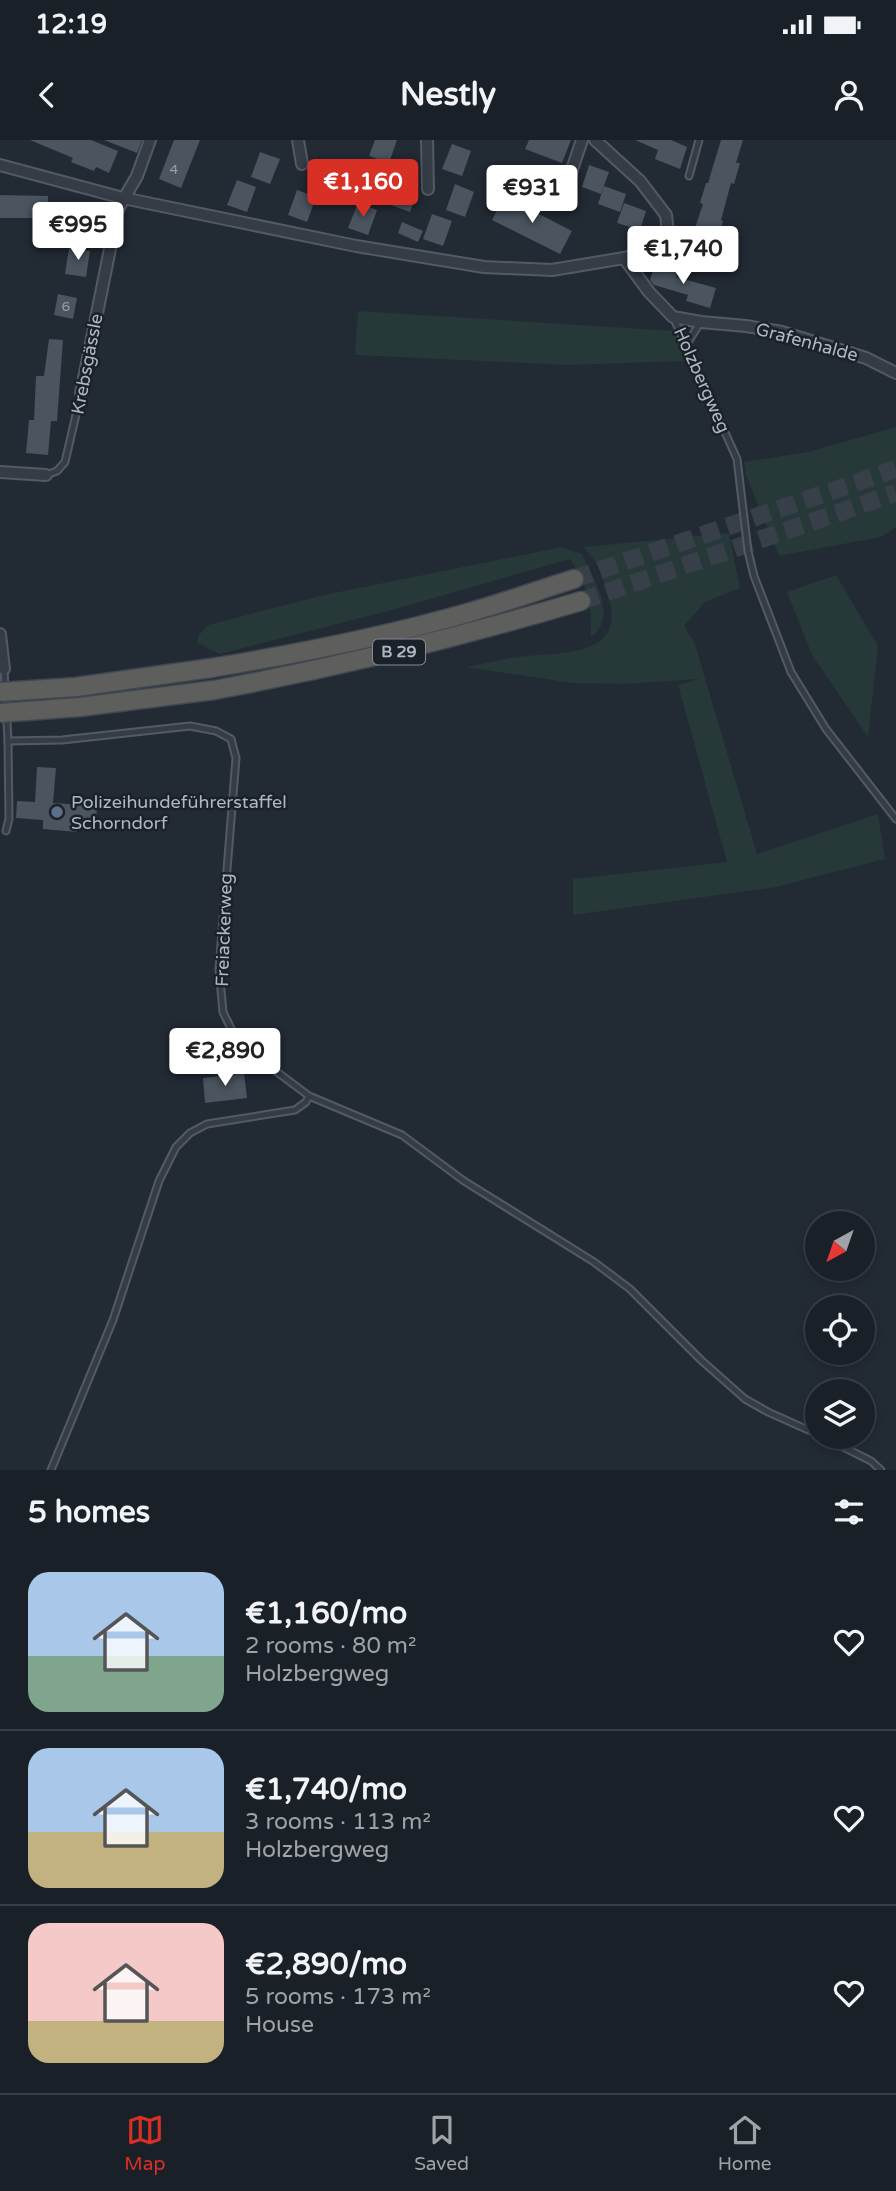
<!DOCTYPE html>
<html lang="en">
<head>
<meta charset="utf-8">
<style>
  body { margin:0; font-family:"Varela Round",sans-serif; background:#272d33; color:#f1f3f6; height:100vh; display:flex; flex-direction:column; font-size:26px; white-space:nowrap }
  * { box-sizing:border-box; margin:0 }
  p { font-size:23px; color:#9fa3a7 }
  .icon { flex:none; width:38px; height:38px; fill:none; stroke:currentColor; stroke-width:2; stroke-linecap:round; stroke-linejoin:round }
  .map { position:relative; height:1330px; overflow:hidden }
  .drawer { display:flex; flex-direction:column; background:#1a2027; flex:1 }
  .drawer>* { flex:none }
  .needle { width:46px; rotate:220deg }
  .fabs { position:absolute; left:805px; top:1071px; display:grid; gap:14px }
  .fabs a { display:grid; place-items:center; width:70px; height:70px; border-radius:50%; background:#1a2027; box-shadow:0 4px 10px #0003,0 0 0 2px #383e44; font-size:35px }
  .price { position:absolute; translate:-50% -60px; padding:0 16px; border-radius:7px; background:#fff; color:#222; font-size:23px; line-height:46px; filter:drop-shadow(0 2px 4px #0008) }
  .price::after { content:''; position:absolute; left:50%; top:42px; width:21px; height:16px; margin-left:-10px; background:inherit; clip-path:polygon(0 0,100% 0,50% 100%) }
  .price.active { background:#d93025; color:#fff }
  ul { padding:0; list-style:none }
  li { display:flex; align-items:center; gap:21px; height:175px; padding:0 28px }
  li+li { border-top:2px solid #383e44 }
  li span { display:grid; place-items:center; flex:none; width:196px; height:140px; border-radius:21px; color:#555 }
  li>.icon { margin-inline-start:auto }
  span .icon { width:84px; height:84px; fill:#fffc; stroke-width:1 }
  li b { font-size:30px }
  h2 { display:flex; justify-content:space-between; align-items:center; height:84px; padding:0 28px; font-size:30px }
  .status { display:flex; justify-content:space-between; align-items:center; height:49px; padding:0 35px; background:#1a2027; direction:ltr }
  .status svg { height:19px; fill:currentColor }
  header { display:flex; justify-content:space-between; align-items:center; height:91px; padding:0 28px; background:#1a2027; font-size:32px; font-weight:700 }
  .tabs { display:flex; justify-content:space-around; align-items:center; height:98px; border-top:2px solid #383e44; background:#1a2027; font-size:19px; color:#9fa3a7 }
  .tabs a { display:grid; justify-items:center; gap:4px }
  .tabs .active { color:#d93025 }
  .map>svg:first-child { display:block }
  .green { fill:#263837 }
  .building { fill:#4a5560 }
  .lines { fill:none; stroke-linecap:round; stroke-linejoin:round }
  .trunk-tunnel { stroke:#373f49; stroke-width:18; stroke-dasharray:18 9; stroke-linecap:butt }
  .service-casing { stroke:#525a63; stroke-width:9 }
  .minor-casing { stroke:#525a63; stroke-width:14 }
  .trunk-casing { stroke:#3f4750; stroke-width:21 }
  .service { stroke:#353c45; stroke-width:5 }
  .minor { stroke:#353c45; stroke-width:10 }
  .trunk { stroke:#5e5e5c; stroke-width:18 }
  .trunk-bridge-casing { stroke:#3f4750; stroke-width:21; stroke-linecap:butt }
  .trunk-bridge { stroke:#5e5e5c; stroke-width:18 }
  .service-dot { fill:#5c6f8a; stroke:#1a2129; stroke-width:2.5 }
  .labels { text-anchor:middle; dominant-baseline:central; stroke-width:5; stroke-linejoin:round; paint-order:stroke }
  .number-label { font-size:14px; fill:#969eaa }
  .shield { fill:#1a2129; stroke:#828a94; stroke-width:2 }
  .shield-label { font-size:16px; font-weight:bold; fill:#afb7c2 }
  .street-label { font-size:18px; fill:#afb7c2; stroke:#1a2129 }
  .poi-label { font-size:18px; fill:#afb7c2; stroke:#1a2129; text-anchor:start }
</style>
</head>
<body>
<div class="status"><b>12:19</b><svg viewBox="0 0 49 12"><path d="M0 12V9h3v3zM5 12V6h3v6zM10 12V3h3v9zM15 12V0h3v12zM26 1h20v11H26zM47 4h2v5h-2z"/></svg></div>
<header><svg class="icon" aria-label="back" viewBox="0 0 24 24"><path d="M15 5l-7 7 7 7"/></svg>Nestly<svg class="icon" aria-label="person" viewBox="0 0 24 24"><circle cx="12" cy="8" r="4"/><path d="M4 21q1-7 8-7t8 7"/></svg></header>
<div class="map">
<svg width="896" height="1330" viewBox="0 0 896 1330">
  <rect width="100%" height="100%" fill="#222a34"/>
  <!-- green -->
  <g class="green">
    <polygon points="358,171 675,191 683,206 686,221 568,225 355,215"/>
    <polygon points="896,287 896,387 881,397 779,416 746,335 744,322 808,312"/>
    <path d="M729 393 740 448 705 462 684 486 695 504 757 714 878 674 885 719 776 747 573 775V739L727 722 678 545 699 539 624 544 572 543 466 527C484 524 501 519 519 517 556 512 626 519 609 459 604 440 598 421 583 407Z"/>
    <path d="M562 407 582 414C593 438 619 477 591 497 591 461 589 450 570 419L392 470 220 514 197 503 199 495 208 485 324 455Z"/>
    <polygon points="836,435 878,506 868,597 812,515 787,452"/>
  </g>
  <!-- building -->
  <g class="building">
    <polygon points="30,0 91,0 118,11 109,33 96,27 94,31 71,22 73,18"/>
    <polygon points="104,0 142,0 137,13"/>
    <polygon points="174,0 200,0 181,48 159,39"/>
    <polygon points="375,0 397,0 389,23 369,16"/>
    <polygon points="529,0 571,0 562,23 525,9"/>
    <polygon points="635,0 671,0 687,7 680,29 655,19 658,10"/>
    <polygon points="721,0 743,0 736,23 740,23 734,44 731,43 721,80 723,81 720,92 715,91 711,103 692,97 703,64 700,63 706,43 708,43"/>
    <polygon points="452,4 471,11 462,36 442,29"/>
    <polygon points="260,12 280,19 270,44 251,37"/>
    <polygon points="326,22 346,29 337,54 317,47"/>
    <polygon points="589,25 609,32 601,54 582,47"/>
    <polygon points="386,35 406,42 401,56 414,61 410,72 377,60"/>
    <polygon points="237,40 256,47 247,72 227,65"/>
    <polygon points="455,44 474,52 465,77 446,70"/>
    <polygon points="604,46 626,54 620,72 598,64"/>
    <polygon points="297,50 316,57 307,82 288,75"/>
    <polygon points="0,55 48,56 48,67 94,69 93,89 57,87 57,78 0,78"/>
    <polygon points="504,56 572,91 560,114 492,80"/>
    <polygon points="358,63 377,70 368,95 348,88"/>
    <polygon points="624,63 646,71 640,90 617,83"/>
    <polygon points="432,74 452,81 443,106 423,99"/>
    <polygon points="402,82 423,91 418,102 398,93"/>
    <polygon points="69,108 90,111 86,137 65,134"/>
    <polygon points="655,124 678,131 676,137 716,148 710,168 686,161 688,155 654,145 650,140"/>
    <polygon points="58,154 77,158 73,179 54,175"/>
    <polygon points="49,199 63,200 57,281 51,281 48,315 26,313 29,280 34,280 36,236 44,236"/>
    <polygon points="37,627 56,628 53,663 97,666 96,683 78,682 77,692 43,689 43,680 16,678 17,661 35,662"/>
    <polygon points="244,933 247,958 205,963 203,938"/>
  </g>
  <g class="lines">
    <!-- trunk-tunnel -->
    <g class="trunk-tunnel">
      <polyline points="574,439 896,329"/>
      <polyline points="581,461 896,353"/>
    </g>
    <defs>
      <g id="service">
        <polyline points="689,36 699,0"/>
        <polyline points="674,179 737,319 748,411 754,436 791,532 826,589 896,679"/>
        <polyline points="687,204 700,183"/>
        <polyline points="46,335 57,331 65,322 81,253"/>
        <polyline points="4,529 8,601 62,600 190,586 216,591 231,599 236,618 219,829 223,872 235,897 256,916 309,956 402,995 464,1041 594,1122 630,1149 701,1220 745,1259 768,1272 817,1294"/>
        <polyline points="6,691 9,679 8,601"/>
        <polyline points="823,1297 871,1321 881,1330"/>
        <polyline points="51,1330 113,1180 159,1041 176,1007 190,993 207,984 295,970 306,962 309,956"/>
      </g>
      <g id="minor">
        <polyline points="298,0 302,24"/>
        <polyline points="427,0 428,49"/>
        <polyline points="595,0 640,41 666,75 668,93 658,109 624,118"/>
        <polyline points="0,25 123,58 356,106 484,127 552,130 624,118 649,152 673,177 701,182 746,186 782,192 866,218 896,233"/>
        <polyline points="562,59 582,0"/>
        <polyline points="658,109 728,119"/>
        <polyline points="81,253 118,69 137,36 150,0"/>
        <polyline points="0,332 46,335"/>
        <polyline points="0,494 4,529"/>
      </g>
      <g id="trunk">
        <path d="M211 528C297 514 383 497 467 473 503 463 539 450 574 439"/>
        <path d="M214 550C339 527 460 497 581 461"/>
      </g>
    </defs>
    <!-- service casing -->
    <use href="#service" class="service-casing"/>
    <!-- minor casing -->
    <use href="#minor" class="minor-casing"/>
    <!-- trunk casing -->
    <use href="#trunk" class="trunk-casing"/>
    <!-- service -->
    <use href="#service" class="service"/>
    <!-- minor -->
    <use href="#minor" class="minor"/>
    <!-- trunk -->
    <use href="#trunk" class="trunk"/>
    <defs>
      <g id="trunk-bridge">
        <polyline points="0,552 76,547 211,528"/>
        <polyline points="0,573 80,567 214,550"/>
      </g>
    </defs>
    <!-- trunk-bridge casing -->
    <use href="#trunk-bridge" class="trunk-bridge-casing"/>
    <!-- trunk-bridge -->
    <use href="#trunk-bridge" class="trunk-bridge"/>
  </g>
  <!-- markers -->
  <circle class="service-dot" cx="57" cy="672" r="7"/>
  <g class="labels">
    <!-- number labels -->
    <g class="number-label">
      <text x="174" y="29">4</text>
      <text x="66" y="166">6</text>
    </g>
    <!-- shield labels -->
    <rect class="shield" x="373" y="499.5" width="52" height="25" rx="5"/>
    <g class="shield-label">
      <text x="399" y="512">B 29</text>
    </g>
    <!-- street labels -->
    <g class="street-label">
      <text transform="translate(807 202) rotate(15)">Grafenhalde</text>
      <text transform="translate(87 224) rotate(-79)">Krebsgässle</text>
      <text transform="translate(702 240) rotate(66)">Holzbergweg</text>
      <text transform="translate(224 790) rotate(-88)">Freiackerweg</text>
    </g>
    <!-- poi labels -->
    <g class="poi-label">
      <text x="71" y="662">Polizeihundeführerstaffel<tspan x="71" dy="21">Schorndorf</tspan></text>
    </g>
  </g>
</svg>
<div class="fabs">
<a><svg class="needle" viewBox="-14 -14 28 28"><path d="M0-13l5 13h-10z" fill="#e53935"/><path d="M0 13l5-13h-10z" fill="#9fa3a7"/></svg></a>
<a><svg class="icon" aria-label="locate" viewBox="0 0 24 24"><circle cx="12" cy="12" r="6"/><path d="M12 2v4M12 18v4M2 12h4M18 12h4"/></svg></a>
<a><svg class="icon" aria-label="layers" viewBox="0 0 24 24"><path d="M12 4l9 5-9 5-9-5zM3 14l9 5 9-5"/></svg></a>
</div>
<b class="price active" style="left:363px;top:79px">€1,160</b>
<b class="price" style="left:532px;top:85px">€931</b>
<b class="price" style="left:78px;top:122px">€995</b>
<b class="price" style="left:683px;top:146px">€1,740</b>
<b class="price" style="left:225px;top:948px">€2,890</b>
</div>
<section class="drawer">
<h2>5 homes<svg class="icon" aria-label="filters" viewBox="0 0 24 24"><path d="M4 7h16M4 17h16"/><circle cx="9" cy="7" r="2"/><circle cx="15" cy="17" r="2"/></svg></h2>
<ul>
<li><span style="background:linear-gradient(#a9c7e8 60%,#7fa58c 0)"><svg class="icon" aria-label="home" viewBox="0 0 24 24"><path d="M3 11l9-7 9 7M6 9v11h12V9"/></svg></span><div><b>€1,160/mo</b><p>2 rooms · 80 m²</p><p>Holzbergweg</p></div><svg class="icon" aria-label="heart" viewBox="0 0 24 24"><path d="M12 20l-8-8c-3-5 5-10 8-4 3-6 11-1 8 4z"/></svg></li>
<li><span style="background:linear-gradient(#a9c7e8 60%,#c2b280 0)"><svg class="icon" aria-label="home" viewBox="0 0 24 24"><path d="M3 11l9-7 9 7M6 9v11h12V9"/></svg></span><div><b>€1,740/mo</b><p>3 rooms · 113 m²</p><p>Holzbergweg</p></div><svg class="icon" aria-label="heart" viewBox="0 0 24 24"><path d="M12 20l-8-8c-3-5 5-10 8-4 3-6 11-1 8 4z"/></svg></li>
<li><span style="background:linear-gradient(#f6c9c9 70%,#c2b280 0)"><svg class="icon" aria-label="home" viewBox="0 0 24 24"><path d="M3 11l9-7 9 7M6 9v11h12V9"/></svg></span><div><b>€2,890/mo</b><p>5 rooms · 173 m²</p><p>House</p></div><svg class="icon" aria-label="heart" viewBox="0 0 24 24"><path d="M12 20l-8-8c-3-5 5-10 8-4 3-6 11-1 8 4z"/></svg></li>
</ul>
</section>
<nav class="tabs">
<a class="active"><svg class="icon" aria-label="map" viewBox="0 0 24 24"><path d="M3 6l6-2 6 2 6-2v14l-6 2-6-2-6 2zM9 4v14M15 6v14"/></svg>Map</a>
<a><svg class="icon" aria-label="saved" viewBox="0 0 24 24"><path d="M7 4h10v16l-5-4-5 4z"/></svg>Saved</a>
<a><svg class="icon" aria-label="home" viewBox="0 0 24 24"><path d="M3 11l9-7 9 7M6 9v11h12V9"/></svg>Home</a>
</nav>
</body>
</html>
